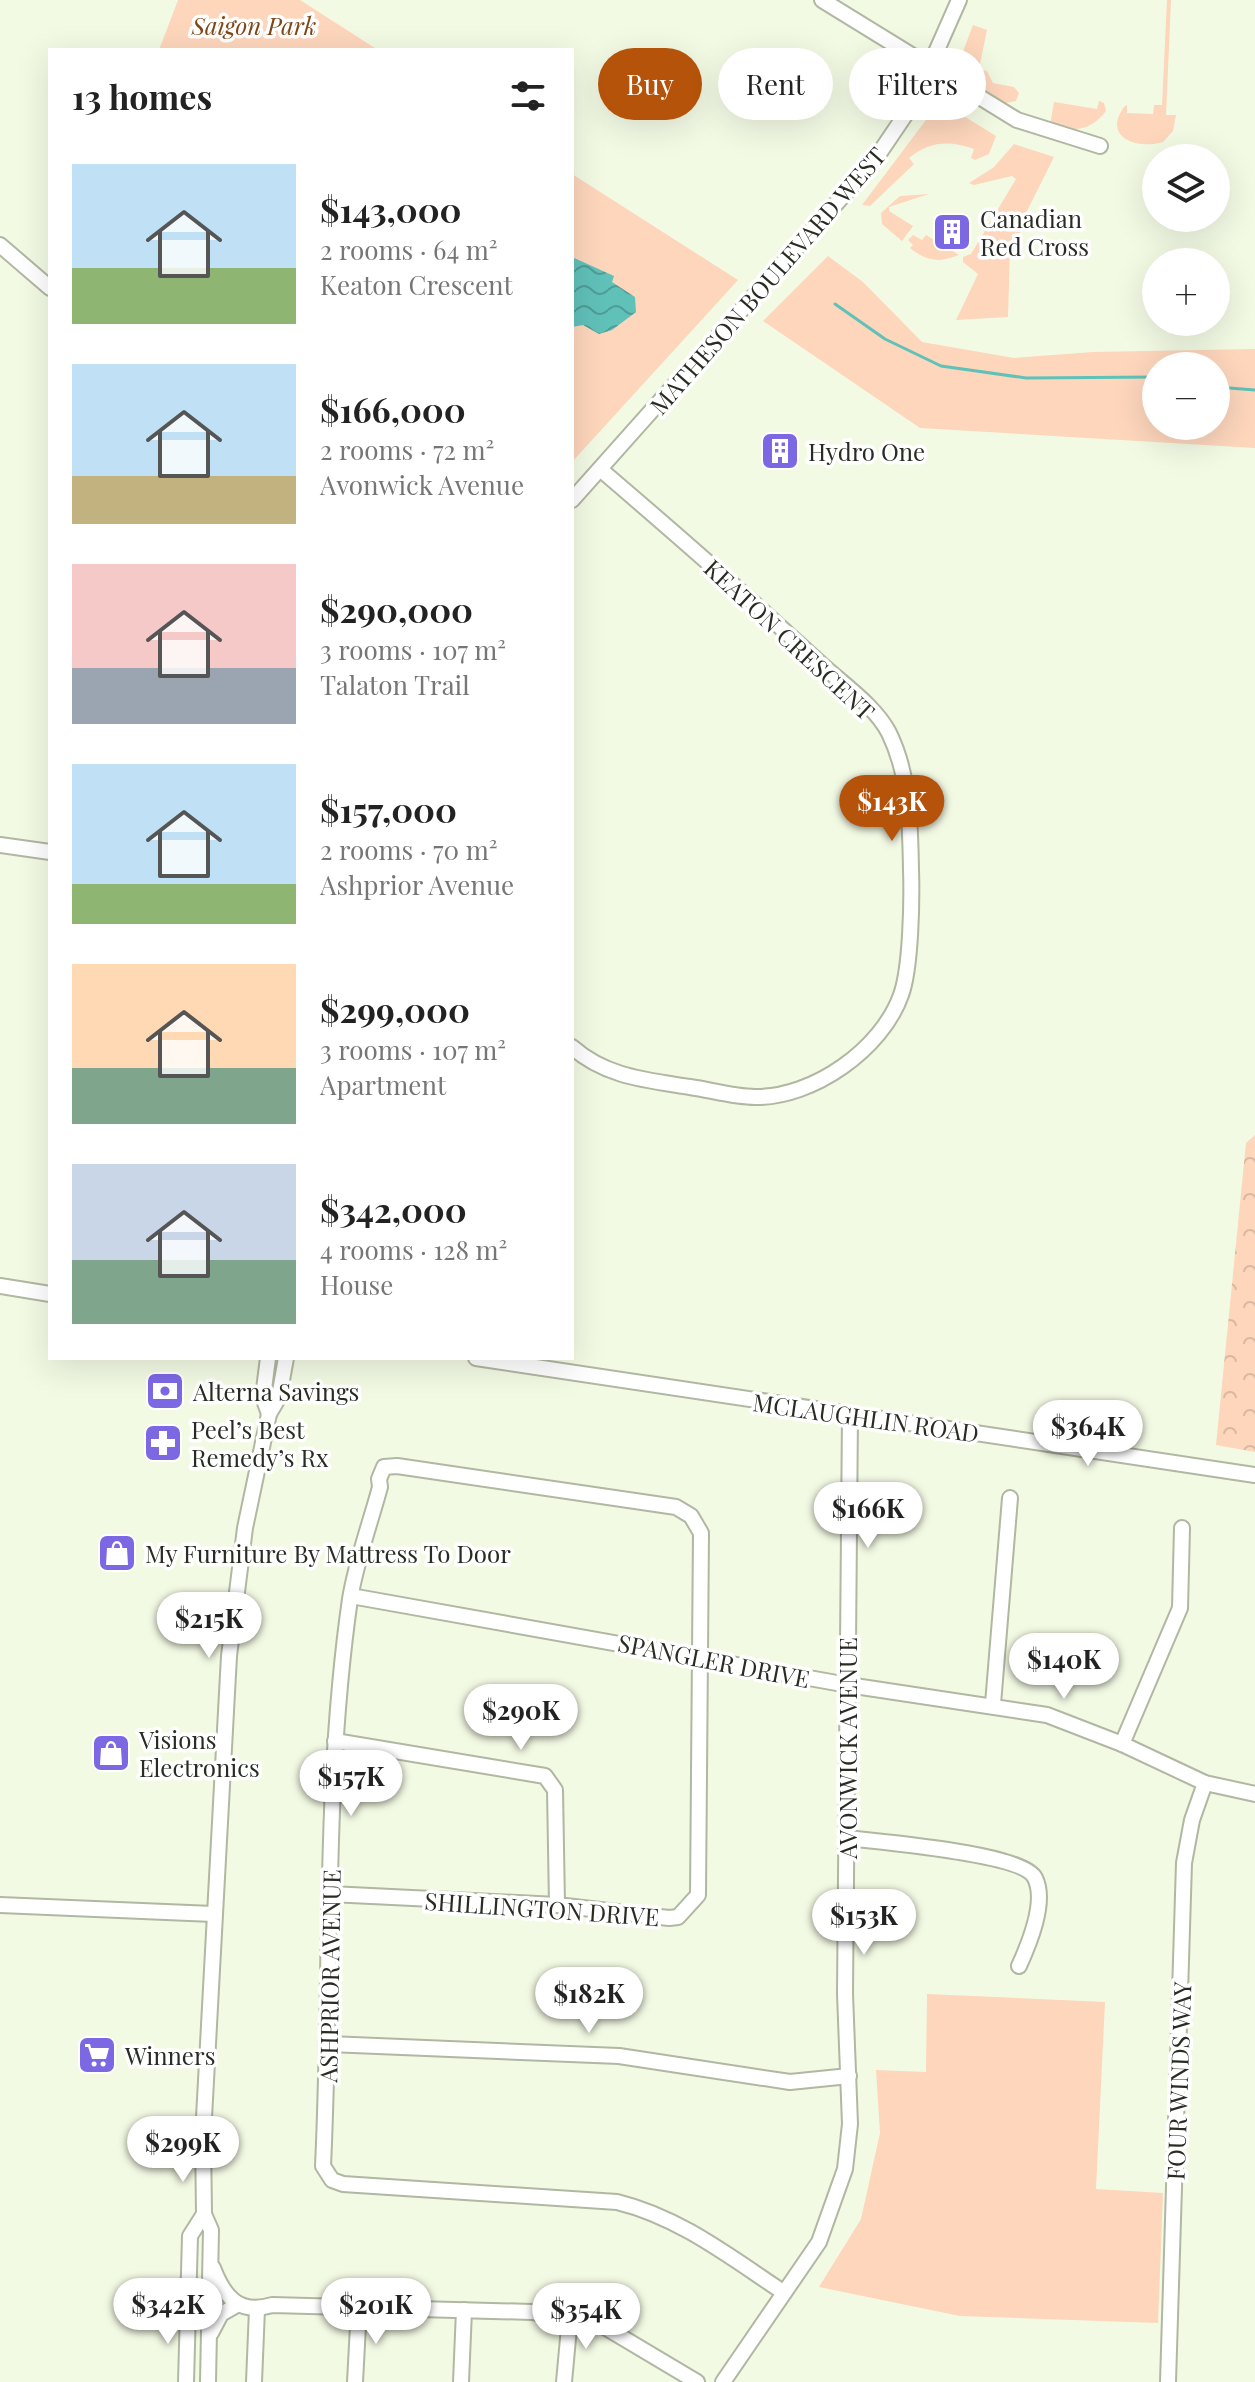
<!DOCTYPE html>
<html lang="en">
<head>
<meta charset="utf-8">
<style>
  body { margin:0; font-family:"Playfair Display",serif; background:#f2f2f2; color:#222; height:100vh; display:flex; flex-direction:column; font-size:30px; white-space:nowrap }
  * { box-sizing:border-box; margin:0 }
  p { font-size:26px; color:#767676 }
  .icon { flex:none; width:44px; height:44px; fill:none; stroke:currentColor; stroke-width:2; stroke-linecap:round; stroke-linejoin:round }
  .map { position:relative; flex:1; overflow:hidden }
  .details { position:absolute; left:48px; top:48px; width:526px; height:1312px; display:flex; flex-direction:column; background:#fff; border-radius:0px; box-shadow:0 8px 32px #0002 }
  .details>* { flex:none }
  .hud { position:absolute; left:598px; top:48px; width:536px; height:72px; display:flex; gap:16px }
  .tools { position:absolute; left:1142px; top:144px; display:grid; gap:16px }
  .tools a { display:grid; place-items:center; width:88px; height:88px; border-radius:50%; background:#fff; box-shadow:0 8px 32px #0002; font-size:40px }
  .price { position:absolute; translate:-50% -68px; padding:0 18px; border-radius:28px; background:#fff; color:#222; font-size:26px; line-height:52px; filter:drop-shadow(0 2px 4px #0008) }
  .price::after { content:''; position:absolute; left:50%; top:48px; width:24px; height:18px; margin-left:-12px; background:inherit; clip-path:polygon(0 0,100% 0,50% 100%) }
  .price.selected { background:#b45309; color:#fff }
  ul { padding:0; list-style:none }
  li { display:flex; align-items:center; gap:24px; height:200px; padding:0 24px }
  li span { display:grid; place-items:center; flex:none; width:224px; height:160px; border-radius:0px; color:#555 }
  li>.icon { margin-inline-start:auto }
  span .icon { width:96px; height:96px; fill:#fffc; stroke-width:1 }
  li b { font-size:34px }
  h2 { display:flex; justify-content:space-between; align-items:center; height:96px; padding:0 24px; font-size:34px }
  .tag { padding:0 28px; border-radius:36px; background:#fff; box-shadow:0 8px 32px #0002; font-size:28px; line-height:72px }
  .tag.selected { background:#b45309; color:#fff }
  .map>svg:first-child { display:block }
  .green { fill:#fdd6bc; fill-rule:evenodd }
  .forest { fill:url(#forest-crowns) }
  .water { fill:url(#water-waves) }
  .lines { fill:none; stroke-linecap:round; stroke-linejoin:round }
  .stream { stroke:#60c1b9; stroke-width:3 }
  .minor-casing { stroke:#b0b7a2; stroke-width:18 }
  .minor { stroke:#fff; stroke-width:14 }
  .labels { text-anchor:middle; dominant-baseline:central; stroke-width:7; stroke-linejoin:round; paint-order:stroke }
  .park-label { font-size:24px; font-style:italic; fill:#7f4616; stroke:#fff }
  .poi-label { font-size:24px; fill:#292c23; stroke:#fff; text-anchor:start }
  .street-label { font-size:24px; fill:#292c23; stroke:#fff }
</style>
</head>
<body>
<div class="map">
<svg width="1255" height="2382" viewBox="0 0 1255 2382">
  <defs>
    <pattern id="forest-crowns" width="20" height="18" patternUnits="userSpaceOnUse" patternTransform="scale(2)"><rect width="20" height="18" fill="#fdd6bc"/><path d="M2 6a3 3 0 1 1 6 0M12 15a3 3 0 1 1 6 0" fill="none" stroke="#d9b8a1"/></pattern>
    <pattern id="water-waves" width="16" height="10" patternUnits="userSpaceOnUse" patternTransform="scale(2)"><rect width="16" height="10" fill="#60c1b9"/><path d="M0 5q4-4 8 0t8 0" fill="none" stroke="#4f9d96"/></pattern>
  </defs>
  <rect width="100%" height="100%" fill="#f3fae4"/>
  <!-- green -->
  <g class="green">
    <polygon points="178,0 300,0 378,50 159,50"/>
    <path d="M1167 0H1171L1166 115H1176L1173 131 1163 142C1137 150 1102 137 1124 107L1127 105V113L1153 114 1154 105H1162Z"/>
    <polygon points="973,25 987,30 979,69 987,71 993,83 1014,87 1019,93 1016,101 1001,104 955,73"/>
    <path d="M1099 101 1104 103 1106 111C1091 131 1072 133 1050 125L1054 102 1097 109Z"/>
    <path d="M938 104H944L996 136 989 154 975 160 971 158 974 149C950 140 929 141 909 158L914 164 870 206 862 205Z"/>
    <polygon points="1014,144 1054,157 1021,223 1019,246 1010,247 1008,317 956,320 978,274 963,262 963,257 971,254 1016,179 1012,176 974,185 969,183 994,167"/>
    <polygon points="572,174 738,280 572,462"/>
    <polygon points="929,194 889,207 889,211 913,226 902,241 882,224 881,213 900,196"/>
    <path d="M913 235 922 240 926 235 959 255C941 262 929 263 910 248L913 245 908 240Z"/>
    <path d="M828 256 863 282 922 342 1014 358 1093 352 1255 349V448L920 428 763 321ZM1156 366H1216V426H1156Z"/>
    <polygon points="927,1994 1105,2002 1096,2189 1163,2193 1158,2323 960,2316 819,2287 861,2219 880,2133 876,2070 926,2072"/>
  </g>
  <!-- forest -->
  <polygon class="forest" points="1255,1135 1255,1452 1216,1445 1246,1143"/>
  <!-- water -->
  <polygon class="water" points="572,257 614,276 612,282 635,297 636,312 612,330 599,334 583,325 572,327"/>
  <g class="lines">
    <!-- stream -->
    <g class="stream">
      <polyline points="835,304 885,339 941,366 1026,378 1156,377"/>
      <polyline points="1216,387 1255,390"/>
    </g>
    <defs>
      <g id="minor">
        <polyline points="822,0 1017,120 1100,146"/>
        <polyline points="0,245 50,288"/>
        <polyline points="572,500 874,161 914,102 959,0"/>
        <polyline points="0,845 50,852"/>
        <path d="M572 1047C606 1077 646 1080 690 1087 711 1090 734 1097 755 1097 813 1098 882 1049 901 995 911 968 912 899 911 869 910 823 910 776 889 733 876 707 843 684 822 665 749 598 675 533 600 469"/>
        <polyline points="0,1286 50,1294"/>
        <polyline points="268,1358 263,1397 269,1414"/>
        <polyline points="476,1358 1255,1475"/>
        <polyline points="351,1596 848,1685 1047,1715 1122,1744 1205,1783 1255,1794"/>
        <polyline points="993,1704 1010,1498"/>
        <polyline points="335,1741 545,1776 555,1790 557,1905"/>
        <polyline points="1122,1744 1180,1608 1182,1528"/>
        <path d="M847 1838C878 1842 1023 1853 1035 1878 1047 1902 1029 1944 1019 1966"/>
        <path d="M330 1894 557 1905 669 1918 678 1917 698 1895 701 1533 691 1516 676 1507 397 1466 384 1467 379 1479 380 1487C370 1524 356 1562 350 1599 323 1787 332 1977 323 2166L332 2180 343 2184 617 2202C679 2217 730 2257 783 2292"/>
        <polyline points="0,1905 213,1914"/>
        <polyline points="329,2044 619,2056 790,2082 849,2076"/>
        <path d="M213 2268C224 2297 239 2315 272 2305L532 2312 603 2326 697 2382"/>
        <polyline points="211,2333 221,2314 237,2305"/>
        <polyline points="186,2382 190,2236 204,2214"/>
        <polyline points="208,2382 211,2230 204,2214 203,2136 229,1656 245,1528 269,1414 279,1397 286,1358"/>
        <polyline points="254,2382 257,2309"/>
        <polyline points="355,2382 359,2307"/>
        <polyline points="461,2382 464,2310"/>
        <polyline points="564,2382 570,2317"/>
        <polyline points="723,2382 819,2242 845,2169 850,2124 845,1994 850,1414"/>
        <polyline points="1168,2382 1184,1863 1192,1820 1205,1783"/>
      </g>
    </defs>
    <!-- minor casing -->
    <use href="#minor" class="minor-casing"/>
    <!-- minor -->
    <use href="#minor" class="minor"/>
  </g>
  <!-- icons -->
  <defs>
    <symbol id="building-square" viewBox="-11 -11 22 22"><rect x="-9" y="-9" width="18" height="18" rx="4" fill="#7d68e4" stroke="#fff"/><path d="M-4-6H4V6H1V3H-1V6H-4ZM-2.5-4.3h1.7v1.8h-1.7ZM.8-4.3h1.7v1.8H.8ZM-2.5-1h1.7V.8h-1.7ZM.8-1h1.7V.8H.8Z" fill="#fff"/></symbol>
    <symbol id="bank-square" viewBox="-11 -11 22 22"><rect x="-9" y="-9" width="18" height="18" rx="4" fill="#7d68e4" stroke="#fff"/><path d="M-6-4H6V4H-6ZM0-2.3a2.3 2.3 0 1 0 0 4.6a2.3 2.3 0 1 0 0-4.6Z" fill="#fff"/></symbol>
    <symbol id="pharmacy-square" viewBox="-11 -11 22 22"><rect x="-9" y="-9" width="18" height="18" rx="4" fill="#7d68e4" stroke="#fff"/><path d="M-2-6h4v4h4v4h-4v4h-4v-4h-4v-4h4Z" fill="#fff"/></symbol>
    <symbol id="shop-square" viewBox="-11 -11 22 22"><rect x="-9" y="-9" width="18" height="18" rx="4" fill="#7d68e4" stroke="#fff"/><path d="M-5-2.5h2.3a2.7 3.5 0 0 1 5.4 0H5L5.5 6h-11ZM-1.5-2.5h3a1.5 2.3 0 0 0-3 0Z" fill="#fff"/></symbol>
    <symbol id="supermarket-square" viewBox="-11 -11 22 22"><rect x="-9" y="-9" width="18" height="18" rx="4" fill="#7d68e4" stroke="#fff"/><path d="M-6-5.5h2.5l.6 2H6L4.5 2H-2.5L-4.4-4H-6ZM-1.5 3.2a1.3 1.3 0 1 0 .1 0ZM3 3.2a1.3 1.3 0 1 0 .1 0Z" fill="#fff"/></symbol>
  </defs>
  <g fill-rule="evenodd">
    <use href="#building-square" x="930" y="210" width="44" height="44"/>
    <use href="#building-square" x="758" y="429" width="44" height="44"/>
    <use href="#bank-square" x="143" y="1369" width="44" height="44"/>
    <use href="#pharmacy-square" x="141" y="1421" width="44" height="44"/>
    <use href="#shop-square" x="95" y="1531" width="44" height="44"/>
    <use href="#shop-square" x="89" y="1731" width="44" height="44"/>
    <use href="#supermarket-square" x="75" y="2033" width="44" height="44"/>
  </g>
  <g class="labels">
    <!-- park labels -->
    <g class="park-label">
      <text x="254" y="25">Saigon Park</text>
    </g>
    <!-- poi labels -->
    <g class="poi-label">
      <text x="980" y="218">Canadian<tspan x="980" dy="28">Red Cross</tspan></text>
      <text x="808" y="451">Hydro One</text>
      <text x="193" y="1391">Alterna Savings</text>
      <text x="191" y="1429">Peel’s Best<tspan x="191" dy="28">Remedy’s Rx</tspan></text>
      <text x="145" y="1553">My Furniture By Mattress To Door</text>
      <text x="139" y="1739">Visions<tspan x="139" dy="28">Electronics</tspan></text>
      <text x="125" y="2055">Winners</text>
    </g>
    <!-- street labels -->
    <g class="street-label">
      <text transform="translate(767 280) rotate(-49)">MATHESON BOULEVARD WEST</text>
      <text transform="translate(790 639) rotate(43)">KEATON CRESCENT</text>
      <text transform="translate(866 1417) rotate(8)">MCLAUGHLIN ROAD</text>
      <text transform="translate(714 1660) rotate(11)">SPANGLER DRIVE</text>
      <text transform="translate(847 1748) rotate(-90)">AVONWICK AVENUE</text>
      <text transform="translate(542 1908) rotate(4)">SHILLINGTON DRIVE</text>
      <text transform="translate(329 1976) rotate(-89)">ASHPRIOR AVENUE</text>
      <text transform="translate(1178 2081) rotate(-88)">FOUR WINDS WAY</text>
    </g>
  </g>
</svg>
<div class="tools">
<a><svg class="icon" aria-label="layers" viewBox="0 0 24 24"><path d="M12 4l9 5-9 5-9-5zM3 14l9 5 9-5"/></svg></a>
<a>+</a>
<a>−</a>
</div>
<b class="price selected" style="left:892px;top:843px">$143K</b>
<b class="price" style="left:1088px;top:1468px">$364K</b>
<b class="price" style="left:868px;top:1550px">$166K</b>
<b class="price" style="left:209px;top:1660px">$215K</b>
<b class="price" style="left:1064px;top:1701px">$140K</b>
<b class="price" style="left:521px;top:1752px">$290K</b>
<b class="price" style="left:351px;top:1818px">$157K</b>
<b class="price" style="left:864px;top:1957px">$153K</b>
<b class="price" style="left:589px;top:2035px">$182K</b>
<b class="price" style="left:183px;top:2184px">$299K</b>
<b class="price" style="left:168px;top:2346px">$342K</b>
<b class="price" style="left:376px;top:2346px">$201K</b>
<b class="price" style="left:586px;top:2351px">$354K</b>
<div class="hud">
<a class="tag selected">Buy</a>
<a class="tag">Rent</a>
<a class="tag">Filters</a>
</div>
<section class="details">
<h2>13 homes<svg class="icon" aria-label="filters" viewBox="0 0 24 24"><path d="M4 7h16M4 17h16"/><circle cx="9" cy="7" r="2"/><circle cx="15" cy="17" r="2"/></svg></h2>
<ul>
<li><span style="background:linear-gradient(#bfe0f5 65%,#8fb573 0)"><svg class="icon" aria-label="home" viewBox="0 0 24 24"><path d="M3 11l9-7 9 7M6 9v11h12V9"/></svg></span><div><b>$143,000</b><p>2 rooms · 64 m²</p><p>Keaton Crescent</p></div></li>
<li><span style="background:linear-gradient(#bfe0f5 70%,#c2b280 0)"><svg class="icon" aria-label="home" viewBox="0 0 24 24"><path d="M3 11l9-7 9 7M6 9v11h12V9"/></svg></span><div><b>$166,000</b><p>2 rooms · 72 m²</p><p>Avonwick Avenue</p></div></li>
<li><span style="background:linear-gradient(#f6c9c9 65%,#9aa5b1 0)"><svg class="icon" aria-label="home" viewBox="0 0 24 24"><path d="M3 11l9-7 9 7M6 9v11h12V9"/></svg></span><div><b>$290,000</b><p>3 rooms · 107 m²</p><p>Talaton Trail</p></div></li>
<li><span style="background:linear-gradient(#bfe0f5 75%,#8fb573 0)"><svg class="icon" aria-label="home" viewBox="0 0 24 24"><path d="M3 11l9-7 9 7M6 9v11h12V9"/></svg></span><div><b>$157,000</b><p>2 rooms · 70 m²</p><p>Ashprior Avenue</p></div></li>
<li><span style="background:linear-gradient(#ffd9b3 65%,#7fa58c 0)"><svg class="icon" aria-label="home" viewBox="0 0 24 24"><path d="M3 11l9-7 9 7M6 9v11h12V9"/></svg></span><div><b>$299,000</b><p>3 rooms · 107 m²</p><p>Apartment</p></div></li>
<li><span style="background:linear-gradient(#c9d6e8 60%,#7fa58c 0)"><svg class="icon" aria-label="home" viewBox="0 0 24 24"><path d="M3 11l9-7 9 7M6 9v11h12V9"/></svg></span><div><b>$342,000</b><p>4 rooms · 128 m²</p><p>House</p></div></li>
</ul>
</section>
</div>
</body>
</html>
